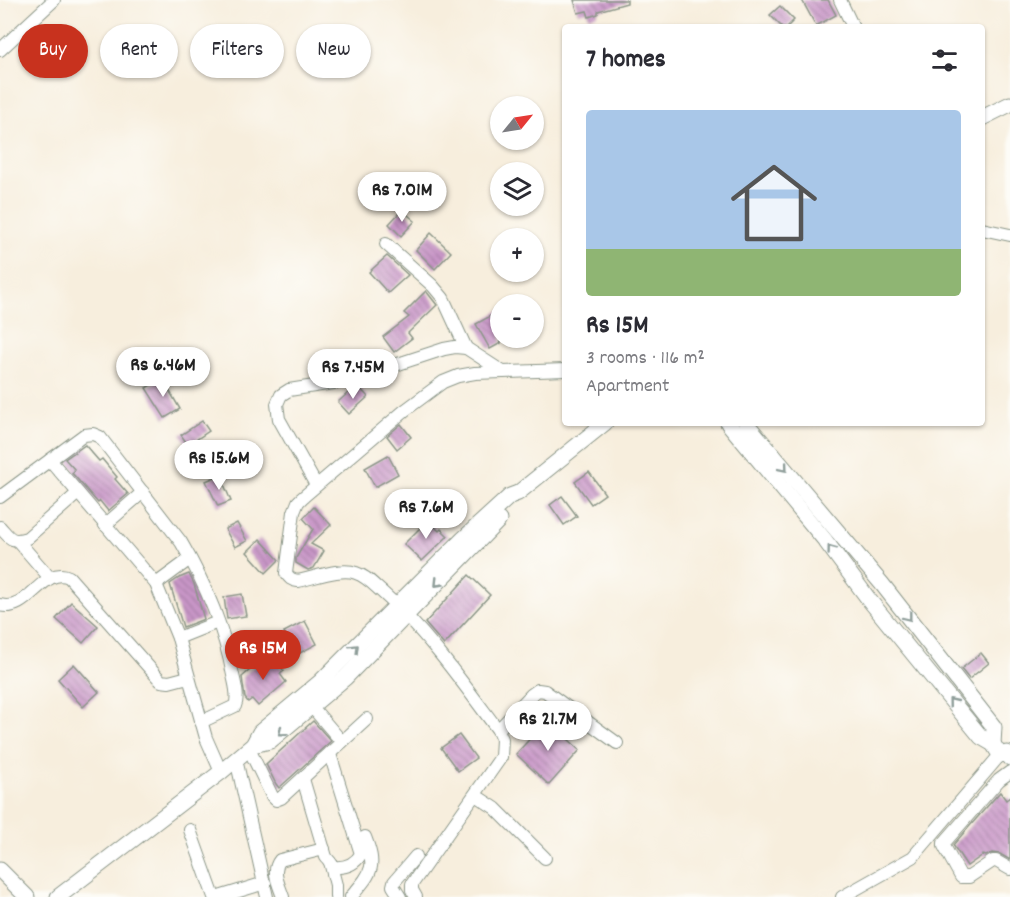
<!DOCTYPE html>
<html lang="en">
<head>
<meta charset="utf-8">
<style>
  body { margin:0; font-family:Dekko,sans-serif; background:#f7f7f7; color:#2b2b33; height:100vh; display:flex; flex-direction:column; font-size:22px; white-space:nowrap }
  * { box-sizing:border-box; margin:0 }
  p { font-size:20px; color:#7c7c81 }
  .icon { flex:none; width:33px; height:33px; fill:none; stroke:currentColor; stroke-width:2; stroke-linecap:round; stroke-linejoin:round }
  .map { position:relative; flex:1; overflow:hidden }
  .side { position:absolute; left:562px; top:24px; width:423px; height:402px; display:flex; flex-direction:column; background:#fff; border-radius:6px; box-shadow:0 2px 4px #0004 }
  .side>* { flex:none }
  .hud { position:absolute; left:18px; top:24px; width:454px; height:54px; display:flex; gap:12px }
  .needle { width:39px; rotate:60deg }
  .controls { position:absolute; left:490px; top:96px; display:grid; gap:12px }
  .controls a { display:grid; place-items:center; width:54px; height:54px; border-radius:50%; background:#fff; box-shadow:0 2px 4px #0004; font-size:30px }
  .price { position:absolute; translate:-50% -51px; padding:0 14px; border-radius:21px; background:#fff; color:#222; font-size:20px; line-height:39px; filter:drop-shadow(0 2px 3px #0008) }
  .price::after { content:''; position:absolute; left:50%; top:36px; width:18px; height:14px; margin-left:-9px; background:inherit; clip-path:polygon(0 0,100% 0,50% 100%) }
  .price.selected { background:#c8321e; color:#fff }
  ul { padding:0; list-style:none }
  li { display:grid; align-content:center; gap:12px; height:318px; padding:0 24px }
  li span { display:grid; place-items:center; height:186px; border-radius:6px; color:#555 }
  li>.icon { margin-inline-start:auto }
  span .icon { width:108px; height:108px; fill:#fffc; stroke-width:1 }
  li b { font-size:26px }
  h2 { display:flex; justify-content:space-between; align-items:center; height:72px; padding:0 24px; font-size:26px }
  .pill { padding:0 21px; border-radius:27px; background:#fff; box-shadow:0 2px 4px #0004; font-size:21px; line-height:54px }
  .pill.selected { background:#c8321e; color:#fff }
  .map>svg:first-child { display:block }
  .building { fill:url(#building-back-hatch) }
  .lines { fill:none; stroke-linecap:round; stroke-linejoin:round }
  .minor-casing { stroke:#8b9688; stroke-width:14 }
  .tertiary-casing { stroke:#8b9688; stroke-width:17 }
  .minor { stroke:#fff; stroke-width:12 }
  .tertiary { stroke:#fff; stroke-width:15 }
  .oneway { stroke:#8f9e9a }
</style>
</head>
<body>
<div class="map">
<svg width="1010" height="897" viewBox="0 0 1010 897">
  <defs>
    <pattern id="building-back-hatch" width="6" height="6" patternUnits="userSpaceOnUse" patternTransform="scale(1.5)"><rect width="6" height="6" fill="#c996c8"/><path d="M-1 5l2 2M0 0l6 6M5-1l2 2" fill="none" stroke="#a37ca3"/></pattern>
  </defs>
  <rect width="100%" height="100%" fill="#fdfcf7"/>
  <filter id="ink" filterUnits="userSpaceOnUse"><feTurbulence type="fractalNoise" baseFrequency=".0167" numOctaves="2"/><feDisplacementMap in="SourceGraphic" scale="12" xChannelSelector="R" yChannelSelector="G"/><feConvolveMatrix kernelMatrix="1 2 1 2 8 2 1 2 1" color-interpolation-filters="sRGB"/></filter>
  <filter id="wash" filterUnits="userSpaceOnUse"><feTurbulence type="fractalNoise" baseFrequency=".008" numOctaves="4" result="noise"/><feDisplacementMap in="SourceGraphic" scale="24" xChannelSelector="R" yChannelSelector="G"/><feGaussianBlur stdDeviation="1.35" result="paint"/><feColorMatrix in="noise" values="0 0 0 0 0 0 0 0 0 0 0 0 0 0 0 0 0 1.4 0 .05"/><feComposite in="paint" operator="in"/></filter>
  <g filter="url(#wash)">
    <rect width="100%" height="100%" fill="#f7eedd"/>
    <g id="blocks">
      <!-- building -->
      <g class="building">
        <polygon points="574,0 627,0 627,3 598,11 598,14 589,17 587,11 578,13"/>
        <polygon points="802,0 828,0 836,15 816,26"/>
        <polygon points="780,6 794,20 787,27 782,27 770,15"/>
        <polygon points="223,35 242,39 237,63 218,59"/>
        <polygon points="402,210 415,221 401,236 389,224"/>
        <polygon points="431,233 451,252 435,269 416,250"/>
        <polygon points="387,256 408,275 388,293 369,272"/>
        <polygon points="426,291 437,305 408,333 412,338 394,352 383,337 409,317 404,313"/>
        <polygon points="501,310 501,343 490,349 476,324"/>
        <polygon points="162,378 180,409 165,418 146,388"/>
        <polygon points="356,386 358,386 368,397 349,414 338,402"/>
        <polygon points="202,421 209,431 188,445 181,435"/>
        <polygon points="401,424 411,437 397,449 387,436"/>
        <polygon points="85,445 99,461 102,459 117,477 115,479 128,494 108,511 100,501 98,503 72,473 75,470 65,459"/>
        <polygon points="388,455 398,474 375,487 365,468"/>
        <polygon points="589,472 605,494 591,504 575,482"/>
        <polygon points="220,475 231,501 218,506 206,481"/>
        <polygon points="562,496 577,516 564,525 550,505"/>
        <polygon points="314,507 331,525 311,544 324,551 314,568 308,570 296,563 296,558 313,529 303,518"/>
        <polygon points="428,520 439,531 441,529 448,536 422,561 404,544"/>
        <polygon points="237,523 247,541 235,547 225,529"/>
        <polygon points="260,539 279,560 266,573 247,552"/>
        <polygon points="189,574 194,584 204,619 183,627 170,584 179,578"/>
        <polygon points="469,575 490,595 444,645 425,623"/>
        <polygon points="242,594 246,616 227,619 224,597"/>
        <polygon points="71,602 98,626 83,643 56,619"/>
        <polygon points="305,621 317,644 296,655 284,632"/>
        <polygon points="981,653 989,663 969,679 961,669"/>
        <polygon points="265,657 271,664 275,660 284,671 280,674 286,682 258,706 252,699 248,702 245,698 242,677"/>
        <polygon points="74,664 99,692 83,707 58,679"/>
        <polygon points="547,720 580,750 549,785 516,754"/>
        <polygon points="313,721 331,741 279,788 276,784 266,764"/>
        <polygon points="459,735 476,758 458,771 441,748"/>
        <polygon points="1000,792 1006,800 1010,797 1010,860 1000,854 992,853 986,856 983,855 967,866 953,845"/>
      </g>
    </g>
  </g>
  <g filter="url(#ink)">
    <use href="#blocks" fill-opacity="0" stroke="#8b9688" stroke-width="1.5"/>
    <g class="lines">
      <defs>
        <g id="minor">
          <polyline points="840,0 853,27"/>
          <polyline points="0,50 54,0"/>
          <polyline points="982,229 1010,235"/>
          <polyline points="386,244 433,286 443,298 466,348"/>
          <path d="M50 460 84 435 93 434 100 437 181 542C205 583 224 628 233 675 235 685 239 696 235 706L201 722"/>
          <polyline points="316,485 279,419 277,404 281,395 289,390 346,381 444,349 455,347 466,348 503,372"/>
          <polyline points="0,497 50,460 156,584 178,638 206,738 221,772"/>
          <polyline points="105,525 143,492"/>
          <path d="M0 527C10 538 11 543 27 538L78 493"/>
          <polyline points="18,541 50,578"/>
          <polyline points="156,584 190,559"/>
          <path d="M0 605C28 614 43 565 69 577L161 681 169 682 188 677"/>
          <polyline points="178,638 218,622"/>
          <polyline points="312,707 342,742"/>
          <polyline points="498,730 531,695 538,690 545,691 617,743"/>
          <polyline points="249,749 272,796 276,800 281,798 367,719"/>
          <polyline points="236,759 267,897"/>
          <polyline points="1010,772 999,780 944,843 944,846 961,877 969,877 993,861 996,861 1010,869"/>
          <path d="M303 779 326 857 334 867C346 868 355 864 361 854L330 754"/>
          <polyline points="475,795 495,808 545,858"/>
          <polyline points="190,830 214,897"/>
          <polyline points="330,862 336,885 336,897"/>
          <polyline points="219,897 265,883"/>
          <path d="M283 897C279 885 271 871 280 860L324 849"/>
          <path d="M351 897C372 872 377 868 365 837"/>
          <polyline points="400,897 393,886 394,882 416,856"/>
          <path d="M416 897 412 890V884L501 757 502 739 498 730C462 682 427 632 382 592 374 585 366 576 356 573 341 567 314 578 298 581 291 580 289 578 286 573L294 512 298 502 302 498 404 411 443 382 458 376 475 373 566 370"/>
          <polyline points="842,897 913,857 1000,755"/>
        </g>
        <g id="tertiary">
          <polyline points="982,118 1010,104"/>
          <polyline points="728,423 824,539 870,601 981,737 993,744 1000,755 1007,753 1010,758"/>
          <polyline points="746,423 882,584 994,727 993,744"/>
          <polyline points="253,745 270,741 345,678 499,520"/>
          <polyline points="0,870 27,897"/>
          <polyline points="58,897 221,772 253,745 260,732 320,682 463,539 510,496 518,493 605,423"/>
        </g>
      </defs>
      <!-- minor casing -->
      <use href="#minor" class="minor-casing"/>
      <!-- tertiary casing -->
      <use href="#tertiary" class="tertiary-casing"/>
      <!-- minor -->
      <use href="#minor" class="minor"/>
      <!-- tertiary -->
      <use href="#tertiary" class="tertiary"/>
    </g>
    <!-- one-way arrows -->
    <defs><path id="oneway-chevron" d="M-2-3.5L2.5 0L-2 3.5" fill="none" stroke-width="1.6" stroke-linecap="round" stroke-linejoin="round" transform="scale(1.5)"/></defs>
    <g class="oneway">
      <use href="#oneway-chevron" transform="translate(784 468) rotate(50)"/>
      <use href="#oneway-chevron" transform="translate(831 549) rotate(-127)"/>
      <use href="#oneway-chevron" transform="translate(438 583) rotate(134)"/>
      <use href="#oneway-chevron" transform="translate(908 617) rotate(52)"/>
      <use href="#oneway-chevron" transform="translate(355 648) rotate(-45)"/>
      <use href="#oneway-chevron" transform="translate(952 702) rotate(-129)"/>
      <use href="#oneway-chevron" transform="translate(282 732) rotate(141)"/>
    </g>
  </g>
</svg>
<div class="controls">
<a><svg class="needle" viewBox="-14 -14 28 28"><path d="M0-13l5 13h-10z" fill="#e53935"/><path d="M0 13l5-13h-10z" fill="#7c7c81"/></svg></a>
<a><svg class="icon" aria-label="layers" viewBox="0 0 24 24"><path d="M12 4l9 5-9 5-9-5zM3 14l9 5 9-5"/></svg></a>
<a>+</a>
<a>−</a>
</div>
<b class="price" style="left:402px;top:223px">Rs 7.01M</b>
<b class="price" style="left:163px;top:398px">Rs 6.46M</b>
<b class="price" style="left:353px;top:400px">Rs 7.45M</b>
<b class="price" style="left:219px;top:491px">Rs 15.6M</b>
<b class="price" style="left:426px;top:540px">Rs 7.6M</b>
<b class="price selected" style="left:263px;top:681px">Rs 15M</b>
<b class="price" style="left:548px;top:752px">Rs 21.7M</b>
<div class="hud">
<a class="pill selected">Buy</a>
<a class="pill">Rent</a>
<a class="pill">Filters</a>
<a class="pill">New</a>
</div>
<section class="side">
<h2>7 homes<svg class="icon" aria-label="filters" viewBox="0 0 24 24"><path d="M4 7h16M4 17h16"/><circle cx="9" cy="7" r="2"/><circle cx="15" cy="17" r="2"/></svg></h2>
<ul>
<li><span style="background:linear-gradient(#a9c7e8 75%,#8fb573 0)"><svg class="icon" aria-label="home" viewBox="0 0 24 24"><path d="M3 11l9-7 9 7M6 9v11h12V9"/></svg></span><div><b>Rs 15M</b><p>3 rooms · 116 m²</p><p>Apartment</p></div></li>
</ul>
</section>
</div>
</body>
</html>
